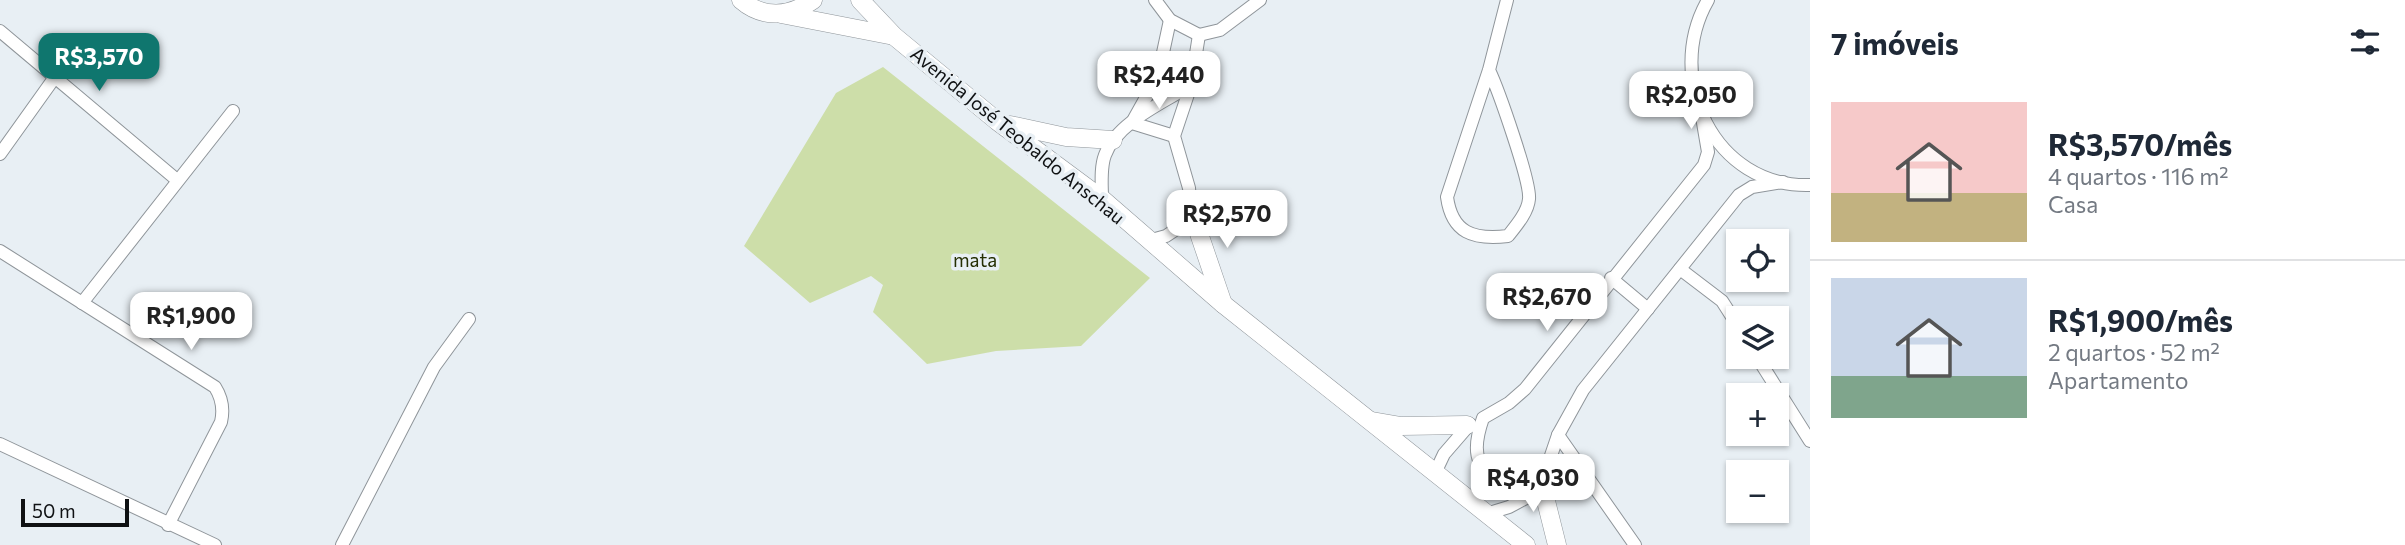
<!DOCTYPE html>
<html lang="pt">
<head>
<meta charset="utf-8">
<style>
  body { margin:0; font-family:Commissioner,sans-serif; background:#f2f2f3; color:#1f2937; height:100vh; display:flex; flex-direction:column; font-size:26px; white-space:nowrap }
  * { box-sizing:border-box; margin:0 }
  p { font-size:23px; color:#747a83 }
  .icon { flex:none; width:38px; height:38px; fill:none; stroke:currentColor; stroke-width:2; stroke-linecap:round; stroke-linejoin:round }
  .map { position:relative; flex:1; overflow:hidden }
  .side { display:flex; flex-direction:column; background:#fff; width:595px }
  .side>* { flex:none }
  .tools { position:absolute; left:1726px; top:229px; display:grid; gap:14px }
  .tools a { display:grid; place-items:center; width:63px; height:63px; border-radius:0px; background:#fff; box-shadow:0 2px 5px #0004; font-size:35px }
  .scale { position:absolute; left:21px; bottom:18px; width:108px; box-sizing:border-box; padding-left:7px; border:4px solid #0f1113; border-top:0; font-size:19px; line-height:24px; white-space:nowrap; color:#0f1113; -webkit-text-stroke:5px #e8eff4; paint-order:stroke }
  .price { position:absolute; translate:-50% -60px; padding:0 16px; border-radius:14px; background:#fff; color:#222; font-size:23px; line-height:46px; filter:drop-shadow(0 2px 4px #0008) }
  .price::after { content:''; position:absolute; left:50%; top:42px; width:21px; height:16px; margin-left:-10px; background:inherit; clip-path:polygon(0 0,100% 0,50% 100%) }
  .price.active { background:#0f766e; color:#fff }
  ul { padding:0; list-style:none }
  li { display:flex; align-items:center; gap:21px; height:175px; padding:0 21px }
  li+li { border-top:2px solid #e0e1e3 }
  li span { display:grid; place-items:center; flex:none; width:196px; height:140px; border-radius:0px; color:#555 }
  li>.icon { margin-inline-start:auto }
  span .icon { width:84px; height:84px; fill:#fffc; stroke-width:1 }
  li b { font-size:30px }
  h2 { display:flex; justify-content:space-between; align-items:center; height:84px; padding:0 21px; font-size:30px }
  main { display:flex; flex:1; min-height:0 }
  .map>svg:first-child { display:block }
  .green { fill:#cddea9 }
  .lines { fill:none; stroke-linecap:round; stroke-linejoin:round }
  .street-casing { stroke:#8f959a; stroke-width:14 }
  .secondary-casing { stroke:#8f959a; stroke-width:19 }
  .street { stroke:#fff; stroke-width:12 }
  .secondary { stroke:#fff; stroke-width:18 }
  .labels { text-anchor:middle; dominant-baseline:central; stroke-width:7; stroke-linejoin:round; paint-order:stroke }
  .street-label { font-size:19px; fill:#0f1113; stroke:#e8eff4 }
  .park-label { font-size:19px; fill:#252f03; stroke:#e8eff4 }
</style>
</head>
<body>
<main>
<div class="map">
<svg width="1810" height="545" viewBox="0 0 1810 545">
  <rect width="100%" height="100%" fill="#e8eff4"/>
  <!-- green -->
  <polygon class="green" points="883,67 1150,278 1081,346 996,351 927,364 873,312 883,285 871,276 810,303 744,246 836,93"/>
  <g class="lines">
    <defs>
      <g id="street">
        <polyline points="1155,0 1170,20 1199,35"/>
        <path d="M1708 0C1663 78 1714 188 1810 185"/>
        <polyline points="0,31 177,180"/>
        <polyline points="1199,35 1220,30 1260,0"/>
        <path d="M1489 70C1498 89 1531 182 1529 199 1528 212 1516 226 1508 236 1473 240 1452 233 1447 197L1489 70 1507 0"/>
        <polyline points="1134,119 1158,76 1170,20"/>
        <polyline points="1132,123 1174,136"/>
        <polyline points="0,154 55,77"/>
        <path d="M1102 199C1102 185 1100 168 1105 155 1117 122 1163 103 1191 85"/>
        <polyline points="1148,241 1166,236 1181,226 1191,210 1189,188 1174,136 1191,85 1199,35"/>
        <path d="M0 251 215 387C222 398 224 409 221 422L168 525"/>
        <polyline points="1680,269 1722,301 1738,326"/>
        <polyline points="1611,278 1648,309"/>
        <polyline points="82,303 233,111"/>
        <polyline points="1757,357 1810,441"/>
        <polyline points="1558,435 1635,545"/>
        <polyline points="0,444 215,545"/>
        <polyline points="1435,473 1444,454 1470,424"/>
        <path d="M1546 475C1500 477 1461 481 1483 418L1509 403 1525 389 1704 165 1708 152 1702 117"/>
        <polyline points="1486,514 1509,507 1539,491 1558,435 1583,390 1739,195 1752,187 1783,182"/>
        <polyline points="342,545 434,367 469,319"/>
      </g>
      <g id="secondary">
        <path d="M741 0C763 19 790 17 813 0"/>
        <polyline points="860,0 894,36 997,121 1102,199 1223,304 1526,545"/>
        <polyline points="781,14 894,36"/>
        <polyline points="1010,125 1066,137 1113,140"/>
        <polyline points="1191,210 1223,304"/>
        <polyline points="1372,421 1401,426 1467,425"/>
        <polyline points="1539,491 1546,501 1557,545"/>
      </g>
    </defs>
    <!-- street casing -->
    <use href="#street" class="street-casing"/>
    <!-- secondary casing -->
    <use href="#secondary" class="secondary-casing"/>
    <!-- street -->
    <use href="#street" class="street"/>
    <!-- secondary -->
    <use href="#secondary" class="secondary"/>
  </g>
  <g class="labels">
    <!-- street labels -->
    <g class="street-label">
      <text transform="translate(1018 135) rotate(39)">Avenida José Teobaldo Anschau</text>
    </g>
    <!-- park labels -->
    <g class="park-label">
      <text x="975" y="259">mata</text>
    </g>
  </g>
</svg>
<div class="tools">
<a><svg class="icon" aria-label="locate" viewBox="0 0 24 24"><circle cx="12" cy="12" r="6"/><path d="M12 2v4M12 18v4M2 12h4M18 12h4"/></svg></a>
<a><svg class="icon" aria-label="layers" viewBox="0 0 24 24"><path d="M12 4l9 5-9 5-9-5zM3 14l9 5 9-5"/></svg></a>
<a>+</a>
<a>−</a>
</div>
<div class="scale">50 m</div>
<b class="price active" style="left:99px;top:93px">R$3,570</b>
<b class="price" style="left:1159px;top:111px">R$2,440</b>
<b class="price" style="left:1691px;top:131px">R$2,050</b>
<b class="price" style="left:1227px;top:250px">R$2,570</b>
<b class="price" style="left:1547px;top:333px">R$2,670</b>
<b class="price" style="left:191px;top:352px">R$1,900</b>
<b class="price" style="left:1533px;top:514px">R$4,030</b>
</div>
<section class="side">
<h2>7 imóveis<svg class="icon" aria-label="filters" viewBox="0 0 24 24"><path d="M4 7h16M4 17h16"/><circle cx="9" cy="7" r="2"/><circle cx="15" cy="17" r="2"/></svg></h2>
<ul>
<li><span style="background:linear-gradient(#f6c9c9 65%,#c2b280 0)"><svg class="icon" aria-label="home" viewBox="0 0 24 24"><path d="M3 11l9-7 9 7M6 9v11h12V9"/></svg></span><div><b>R$3,570/mês</b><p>4 quartos · 116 m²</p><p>Casa</p></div></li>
<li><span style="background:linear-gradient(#c9d6e8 70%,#7fa58c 0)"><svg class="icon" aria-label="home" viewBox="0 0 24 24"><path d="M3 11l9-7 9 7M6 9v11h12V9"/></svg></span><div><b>R$1,900/mês</b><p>2 quartos · 52 m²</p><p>Apartamento</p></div></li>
</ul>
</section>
</main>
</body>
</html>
